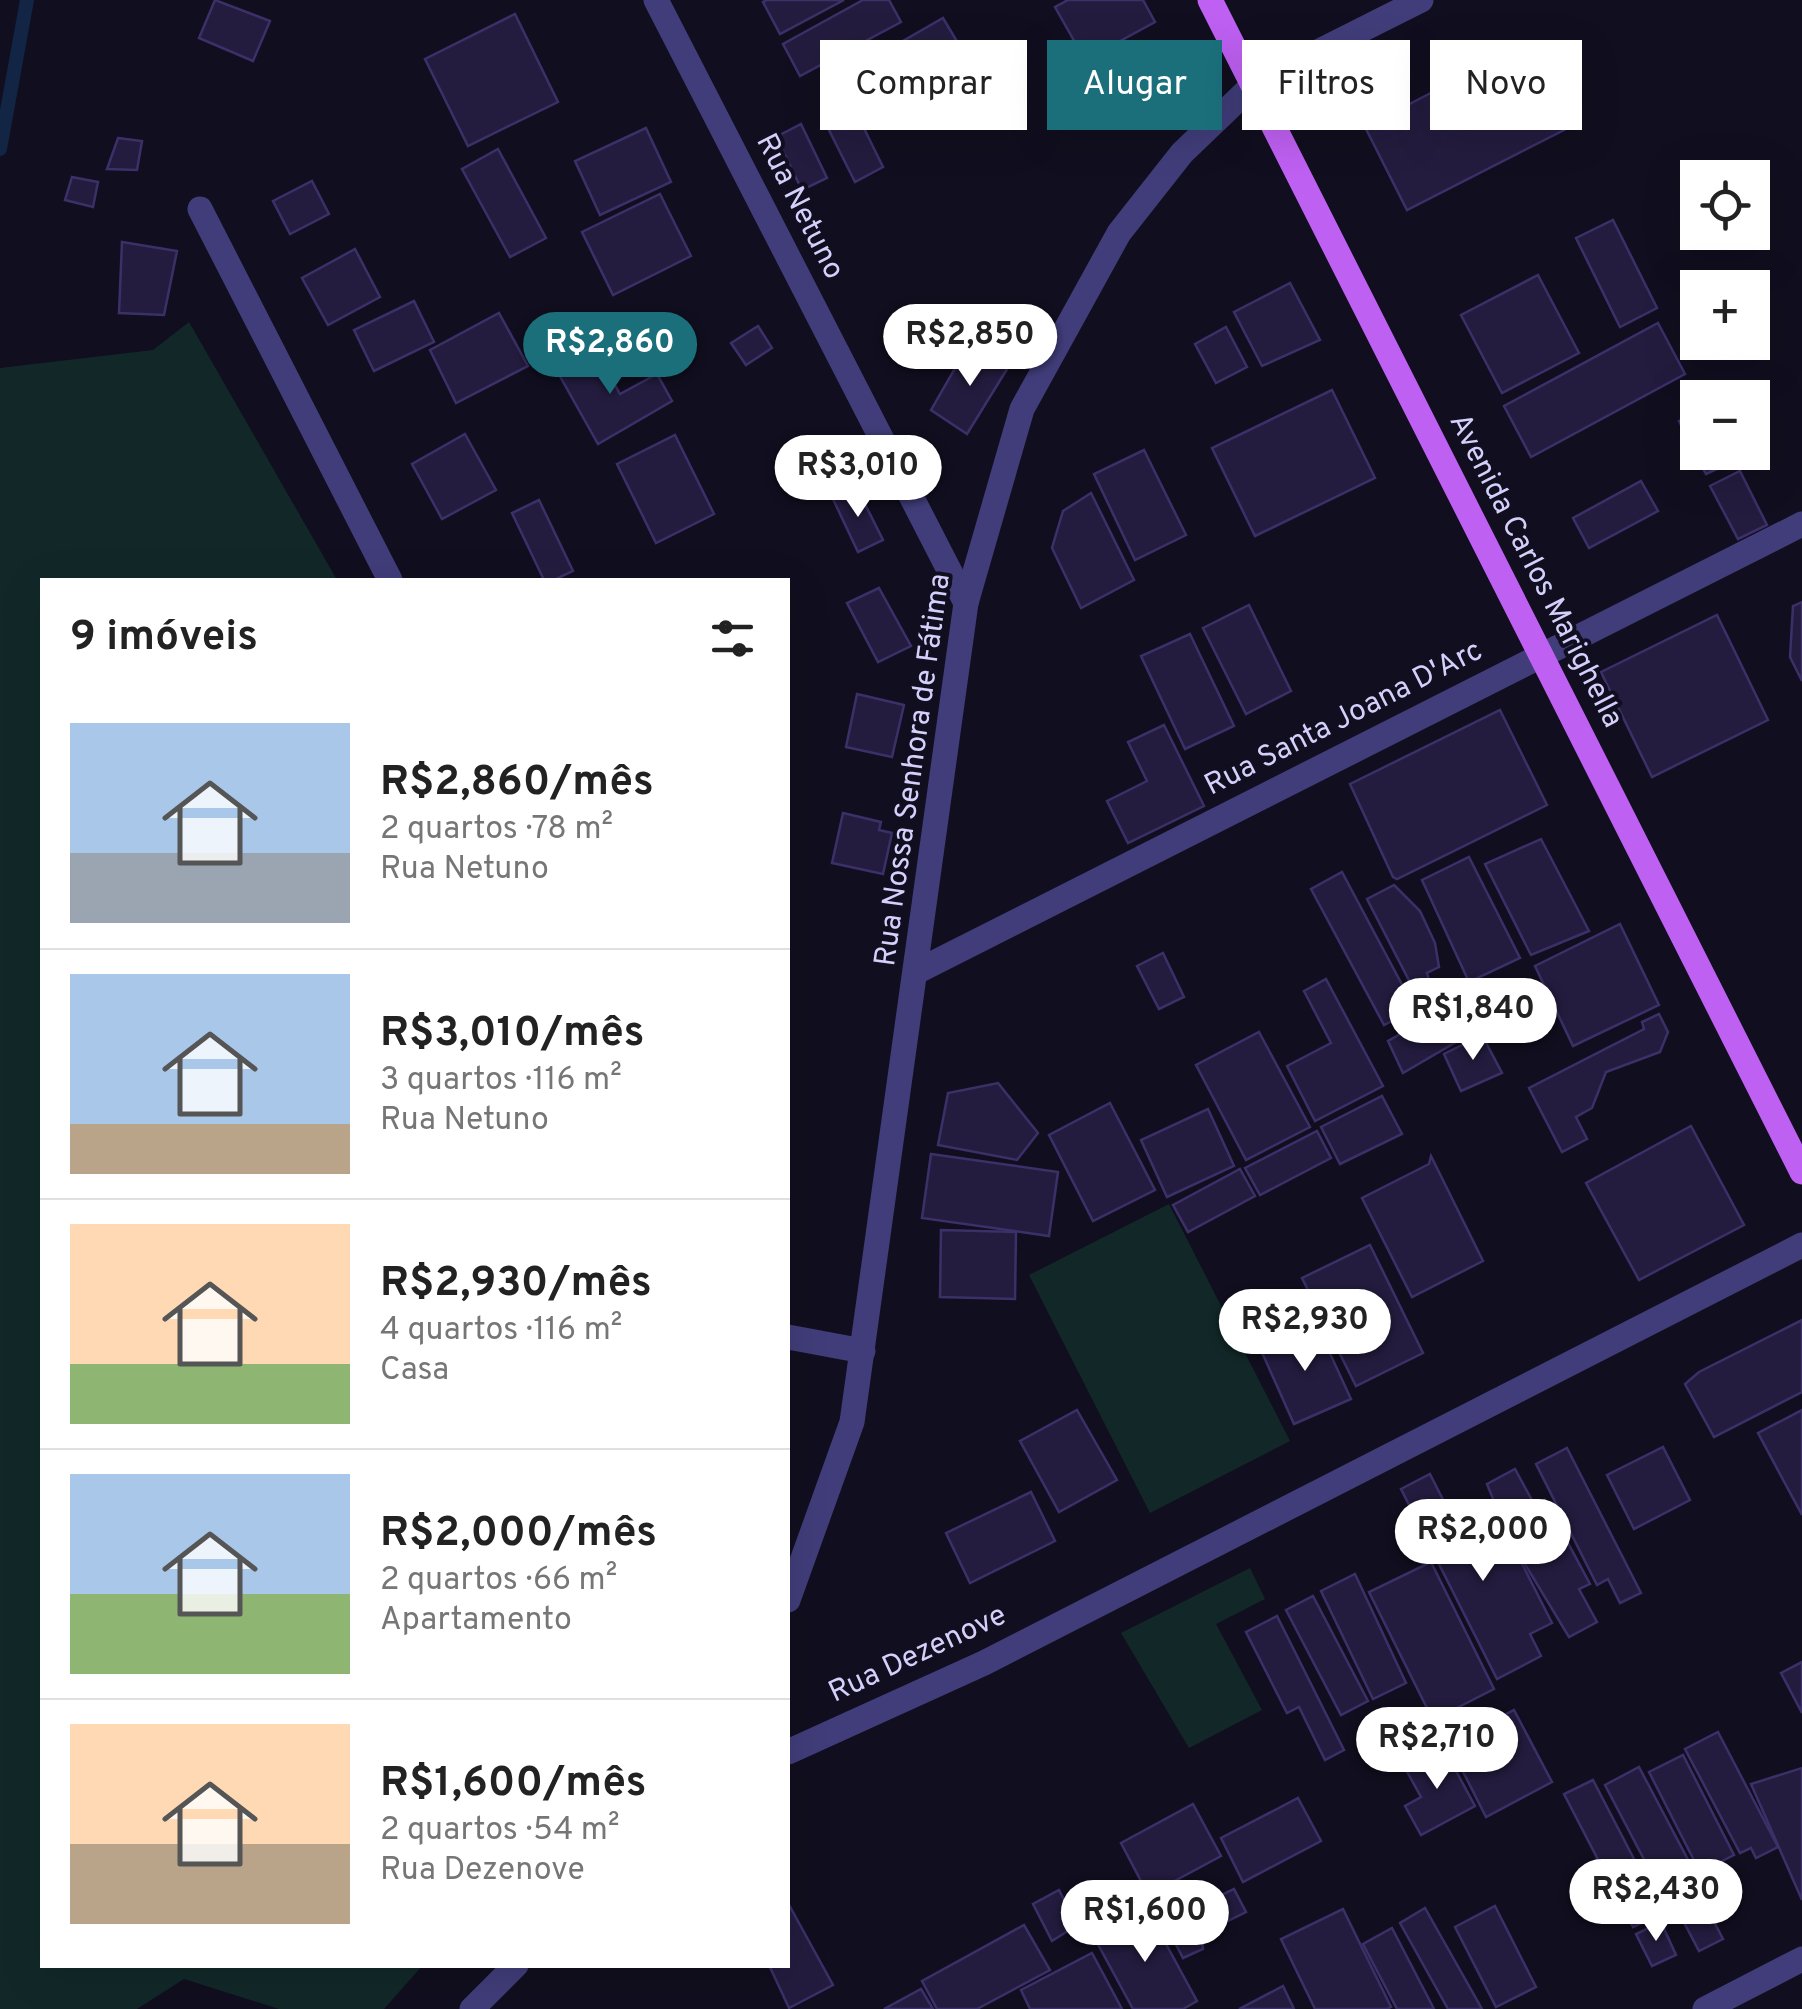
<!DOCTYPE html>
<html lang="pt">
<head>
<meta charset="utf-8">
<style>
  body { margin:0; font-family:Overpass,sans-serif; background:#f2f2f2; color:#222; height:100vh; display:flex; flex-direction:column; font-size:38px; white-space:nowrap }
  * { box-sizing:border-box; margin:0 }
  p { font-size:32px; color:#767676 }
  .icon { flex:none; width:55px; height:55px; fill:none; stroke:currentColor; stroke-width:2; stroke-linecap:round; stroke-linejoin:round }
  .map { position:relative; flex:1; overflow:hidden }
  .side { position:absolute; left:40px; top:578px; width:750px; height:1390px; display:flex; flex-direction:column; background:#fff; border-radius:0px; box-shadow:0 10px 40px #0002 }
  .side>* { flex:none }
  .top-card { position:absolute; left:820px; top:40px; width:830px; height:90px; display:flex; gap:20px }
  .fabs { position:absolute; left:1680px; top:160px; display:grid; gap:20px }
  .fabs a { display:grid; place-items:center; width:90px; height:90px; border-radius:0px; background:#fff; box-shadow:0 10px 40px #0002; font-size:50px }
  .price { position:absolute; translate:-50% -85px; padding:0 22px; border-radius:35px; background:#fff; color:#222; font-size:32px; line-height:65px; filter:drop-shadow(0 2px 5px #0008) }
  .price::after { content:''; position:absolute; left:50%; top:60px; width:30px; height:22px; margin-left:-15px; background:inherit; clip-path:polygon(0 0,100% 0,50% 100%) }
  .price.current { background:#1b6f7a; color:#fff }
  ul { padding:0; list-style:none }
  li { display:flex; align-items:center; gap:30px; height:250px; padding:0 30px }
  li+li { border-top:2px solid #e0e0e0 }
  li span { display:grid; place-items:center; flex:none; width:280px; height:200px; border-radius:0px; color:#555 }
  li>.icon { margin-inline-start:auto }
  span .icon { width:120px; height:120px; fill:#fffc; stroke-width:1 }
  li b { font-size:42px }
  h2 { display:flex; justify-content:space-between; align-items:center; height:120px; padding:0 30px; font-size:42px }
  .pill { padding:0 35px; border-radius:0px; background:#fff; box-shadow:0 10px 40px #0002; font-size:35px; line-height:90px }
  .pill.current { background:#1b6f7a; color:#fff }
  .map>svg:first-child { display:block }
  .green { fill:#122828 }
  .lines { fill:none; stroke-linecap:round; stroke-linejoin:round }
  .stream { stroke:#122544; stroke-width:14 }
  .building { fill:#231c3e; stroke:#3c3069; stroke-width:2.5 }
  .street { stroke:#403d7a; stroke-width:25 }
  .primary { stroke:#be60f2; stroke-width:25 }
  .labels { text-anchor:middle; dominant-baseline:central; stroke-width:8; stroke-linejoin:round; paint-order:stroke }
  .street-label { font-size:30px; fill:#d5d0fb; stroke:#110e1f }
</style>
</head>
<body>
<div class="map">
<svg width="1802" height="2009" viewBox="0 0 1802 2009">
  <rect width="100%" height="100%" fill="#110e1f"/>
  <!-- green -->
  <g class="green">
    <polygon points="189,322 337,580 42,580 42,1965 423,1965 384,2009 279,2009 184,1979 137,2009 0,2009 0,368 153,350"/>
    <polygon points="1169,1204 1290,1441 1150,1513 1029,1275"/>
    <polygon points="1250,1568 1265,1599 1216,1624 1262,1710 1189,1748 1121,1633"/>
  </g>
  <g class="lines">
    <!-- stream -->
    <polyline class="stream" points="0,149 27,0"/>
  </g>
  <!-- building -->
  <g class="building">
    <polygon points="215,0 270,21 253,61 199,38"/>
    <polygon points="767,0 844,0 780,34 763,2"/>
    <polygon points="863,0 889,0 901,22 800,76 783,44"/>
    <polygon points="1068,0 1143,0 1155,22 1085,60 1055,7"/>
    <polygon points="515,14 558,102 468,146 425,59"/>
    <polygon points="943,18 983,85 927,117 889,49"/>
    <polygon points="1520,47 1564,130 1407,210 1365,127"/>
    <polygon points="856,112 883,167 855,182 827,126"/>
    <polygon points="801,124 827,178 802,190 776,137"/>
    <polygon points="646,128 671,182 600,215 575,161"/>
    <polygon points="118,138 142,141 137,170 107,169"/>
    <polygon points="498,149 546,238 510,257 462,169"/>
    <polygon points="72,177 98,182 93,207 65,200"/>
    <polygon points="312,181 329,214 290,234 273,201"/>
    <polygon points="660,194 691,256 613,295 582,232"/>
    <polygon points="1613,220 1657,308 1620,327 1576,238"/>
    <polygon points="122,242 177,251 164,315 119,313"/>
    <polygon points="355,249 380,297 328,325 302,278"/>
    <polygon points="1538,275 1579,353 1502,393 1461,315"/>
    <polygon points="1290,283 1320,340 1262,366 1234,312"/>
    <polygon points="414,301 434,342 374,371 354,330"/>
    <polygon points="499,313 528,366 456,403 430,350"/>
    <polygon points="1658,323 1685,374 1531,457 1504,406"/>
    <polygon points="758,326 772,348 746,365 731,343"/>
    <polygon points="1226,327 1247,367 1216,383 1195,344"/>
    <polygon points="595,349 620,394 657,374 672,401 598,444 557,371"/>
    <polygon points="965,351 1012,361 967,434 931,410"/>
    <polygon points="1332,390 1375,478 1255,536 1212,448"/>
    <polygon points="1698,411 1698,452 1732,452 1736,460 1706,474 1679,421"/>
    <polygon points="465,434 496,490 442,519 412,464"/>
    <polygon points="675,435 714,514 656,543 617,464"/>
    <polygon points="1144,450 1186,535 1135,560 1094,474"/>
    <polygon points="1740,471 1767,525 1738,539 1710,486"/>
    <polygon points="1641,481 1658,511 1589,548 1573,518"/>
    <polygon points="857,488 883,540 858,552 833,499"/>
    <polygon points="1091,493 1134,580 1081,608 1052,548 1063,511"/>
    <polygon points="539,500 573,571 554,580 544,580 512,513"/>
    <polygon points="879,588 911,646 878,662 847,603"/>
    <polygon points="1802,602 1802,681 1790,657 1793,606"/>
    <polygon points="1249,605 1291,691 1246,714 1203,628"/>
    <polygon points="1717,615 1768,720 1652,777 1601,672"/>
    <polygon points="1190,634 1234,726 1185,749 1141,656"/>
    <polygon points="857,694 904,705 892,757 846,747"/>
    <polygon points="1500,710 1547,805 1397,879 1393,877 1350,784"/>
    <polygon points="1164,725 1204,806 1128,843 1107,801 1147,781 1128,742"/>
    <polygon points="843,813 881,822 879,830 892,833 883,874 832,863"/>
    <polygon points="1541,839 1589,931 1531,955 1485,864"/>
    <polygon points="1469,857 1520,958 1469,982 1422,880"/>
    <polygon points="1342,872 1415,1009 1384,1025 1311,889"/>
    <polygon points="1394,885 1420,911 1435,943 1439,967 1427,973 1431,987 1414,990 1367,899"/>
    <polygon points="1620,924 1659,1005 1573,1046 1535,966"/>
    <polygon points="1163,953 1184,997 1159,1009 1137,966"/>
    <polygon points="1326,979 1383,1086 1315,1121 1287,1066 1331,1043 1304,991"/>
    <polygon points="1451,1005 1468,1035 1403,1073 1388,1041"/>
    <polygon points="1659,1014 1668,1032 1660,1052 1606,1072 1592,1108 1576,1117 1587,1139 1562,1152 1529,1088 1644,1029 1642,1022"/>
    <polygon points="1259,1032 1310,1127 1246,1160 1196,1065"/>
    <polygon points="1482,1035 1502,1073 1461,1091 1444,1054"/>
    <polygon points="998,1083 1038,1133 1017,1160 938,1145 948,1093"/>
    <polygon points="1382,1096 1402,1134 1340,1164 1321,1127"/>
    <polygon points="1110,1103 1155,1190 1093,1221 1049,1135"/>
    <polygon points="1208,1109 1234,1166 1167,1197 1141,1140"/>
    <polygon points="1691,1126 1744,1225 1639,1280 1586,1183"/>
    <polygon points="1317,1131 1331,1158 1260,1195 1245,1168"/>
    <polygon points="931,1154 1058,1172 1049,1236 922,1218"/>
    <polygon points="1431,1156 1483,1261 1412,1297 1362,1198 1429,1164"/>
    <polygon points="1240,1169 1255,1196 1188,1232 1173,1205"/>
    <polygon points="941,1230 1016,1232 1015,1299 940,1297"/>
    <polygon points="1370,1245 1423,1353 1356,1386 1302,1278"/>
    <polygon points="1802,1320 1802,1392 1714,1437 1685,1384 1699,1372"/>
    <polygon points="1316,1323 1351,1399 1294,1424 1260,1348"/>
    <polygon points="1077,1410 1117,1480 1059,1512 1020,1441"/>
    <polygon points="1802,1410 1802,1515 1758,1433"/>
    <polygon points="1663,1447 1690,1500 1634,1529 1607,1475"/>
    <polygon points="1567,1448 1641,1593 1620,1603 1608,1579 1597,1585 1536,1464"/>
    <polygon points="1515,1469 1533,1502 1545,1500 1590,1584 1579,1589 1597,1622 1569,1637 1508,1536 1487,1484"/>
    <polygon points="1430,1474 1471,1555 1508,1536 1552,1623 1530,1634 1541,1656 1497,1679 1401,1489"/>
    <polygon points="1031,1492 1055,1541 970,1583 946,1533"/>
    <polygon points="1431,1562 1494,1689 1433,1720 1369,1592"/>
    <polygon points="1355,1574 1406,1683 1373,1699 1321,1591"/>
    <polygon points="1313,1596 1368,1701 1341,1715 1286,1610"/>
    <polygon points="1277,1616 1344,1750 1325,1760 1299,1707 1287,1713 1246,1632"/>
    <polygon points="1802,1662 1802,1713 1781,1673"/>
    <polygon points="1514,1710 1552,1782 1486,1817 1449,1744"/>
    <polygon points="1718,1732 1778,1847 1756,1858 1751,1848 1740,1853 1685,1749"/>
    <polygon points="1443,1747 1475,1806 1421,1835 1405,1806 1421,1797 1405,1768"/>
    <polygon points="1683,1755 1734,1855 1700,1872 1649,1772"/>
    <polygon points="1639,1767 1704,1890 1669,1907 1605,1785"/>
    <polygon points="1802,1768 1802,1900 1751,1784"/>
    <polygon points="1593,1780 1662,1913 1633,1927 1564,1794"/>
    <polygon points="1298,1798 1321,1841 1243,1882 1221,1838"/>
    <polygon points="1193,1804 1221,1856 1171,1883 1176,1892 1153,1904 1121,1843"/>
    <polygon points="1234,1889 1246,1912 1202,1934 1203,1949 1183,1958 1165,1923"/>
    <polygon points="1059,1890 1077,1925 1052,1941 1033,1904"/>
    <polygon points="1701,1897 1723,1939 1699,1951 1677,1909"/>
    <polygon points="788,1903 833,1985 789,2008 769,1965 788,1965"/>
    <polygon points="1495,1906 1536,1987 1496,2007 1455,1927"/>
    <polygon points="1425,1908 1482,2009 1448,2009 1400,1923"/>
    <polygon points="1147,1909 1197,2001 1183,2009 1133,2009 1094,1937"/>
    <polygon points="1343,1909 1391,2007 1387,2009 1315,2009 1281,1939"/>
    <polygon points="1661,1922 1676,1955 1652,1966 1636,1934"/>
    <polygon points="1024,1925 1050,1970 977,2009 937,2009 922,1981"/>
    <polygon points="1392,1928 1434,2009 1397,2009 1363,1944"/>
    <polygon points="1092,1953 1122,2009 1030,2009 1021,1990"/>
    <polygon points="1283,1986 1294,2009 1239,2009"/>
    <polygon points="921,1989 933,2009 884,2009"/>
  </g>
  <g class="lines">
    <!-- street -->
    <g class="street">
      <polyline points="656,0 966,603"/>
      <polyline points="200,209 390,580"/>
      <polyline points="916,972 1802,524"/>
      <polyline points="788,1337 863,1351"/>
      <polyline points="788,1600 852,1422 966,603 1022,409 1119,233 1182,153 1254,84 1421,0"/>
      <polyline points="788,1752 984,1663 1802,1245"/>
      <polyline points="472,2009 516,1965"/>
      <polyline points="1705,2009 1802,1959"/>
    </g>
    <!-- primary -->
    <polyline class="primary" points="1210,0 1802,1172"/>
  </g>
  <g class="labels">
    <!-- street labels -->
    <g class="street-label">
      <text transform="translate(799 207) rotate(63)">Rua Netuno</text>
      <text transform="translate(1535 571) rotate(63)">Avenida Carlos Marighella</text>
      <text transform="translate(1344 719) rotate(-27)">Rua Santa Joana D'Arc</text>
      <text transform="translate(914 770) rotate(-82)">Rua Nossa Senhora de Fátima</text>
      <text transform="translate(918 1655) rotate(-25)">Rua Dezenove</text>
    </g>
  </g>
</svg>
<div class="fabs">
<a><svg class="icon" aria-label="locate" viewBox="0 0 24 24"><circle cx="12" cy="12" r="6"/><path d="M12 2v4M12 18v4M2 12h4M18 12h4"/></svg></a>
<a>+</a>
<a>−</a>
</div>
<b class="price" style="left:970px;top:389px">R$2,850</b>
<b class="price current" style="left:610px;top:397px">R$2,860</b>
<b class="price" style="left:858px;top:520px">R$3,010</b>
<b class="price" style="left:1473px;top:1063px">R$1,840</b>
<b class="price" style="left:1305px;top:1374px">R$2,930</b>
<b class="price" style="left:1483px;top:1584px">R$2,000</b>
<b class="price" style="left:1437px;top:1792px">R$2,710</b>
<b class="price" style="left:1656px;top:1944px">R$2,430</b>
<b class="price" style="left:1145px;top:1965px">R$1,600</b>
<div class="top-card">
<a class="pill">Comprar</a>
<a class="pill current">Alugar</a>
<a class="pill">Filtros</a>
<a class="pill">Novo</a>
</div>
<section class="side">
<h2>9 imóveis<svg class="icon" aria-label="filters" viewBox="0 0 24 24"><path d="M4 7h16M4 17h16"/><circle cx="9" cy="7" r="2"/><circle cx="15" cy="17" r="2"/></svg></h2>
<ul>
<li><span style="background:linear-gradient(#a9c7e8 65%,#9aa5b1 0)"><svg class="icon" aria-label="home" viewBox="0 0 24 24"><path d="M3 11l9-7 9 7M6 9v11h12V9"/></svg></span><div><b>R$2,860/mês</b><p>2 quartos · 78 m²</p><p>Rua Netuno</p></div></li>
<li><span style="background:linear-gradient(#a9c7e8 75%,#b9a48a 0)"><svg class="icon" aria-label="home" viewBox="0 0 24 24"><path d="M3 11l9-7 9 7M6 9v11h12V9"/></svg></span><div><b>R$3,010/mês</b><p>3 quartos · 116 m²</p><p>Rua Netuno</p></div></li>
<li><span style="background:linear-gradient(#ffd9b3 70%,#8fb573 0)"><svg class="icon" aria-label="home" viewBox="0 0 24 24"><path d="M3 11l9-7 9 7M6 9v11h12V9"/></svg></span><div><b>R$2,930/mês</b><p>4 quartos · 116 m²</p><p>Casa</p></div></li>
<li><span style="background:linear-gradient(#a9c7e8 60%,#8fb573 0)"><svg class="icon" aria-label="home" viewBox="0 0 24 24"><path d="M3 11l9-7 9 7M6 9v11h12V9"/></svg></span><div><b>R$2,000/mês</b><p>2 quartos · 66 m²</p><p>Apartamento</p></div></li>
<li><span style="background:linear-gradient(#ffd9b3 60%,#b9a48a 0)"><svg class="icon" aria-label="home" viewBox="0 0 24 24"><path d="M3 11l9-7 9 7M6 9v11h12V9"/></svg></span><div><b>R$1,600/mês</b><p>2 quartos · 54 m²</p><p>Rua Dezenove</p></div></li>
</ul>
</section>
</div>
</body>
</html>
